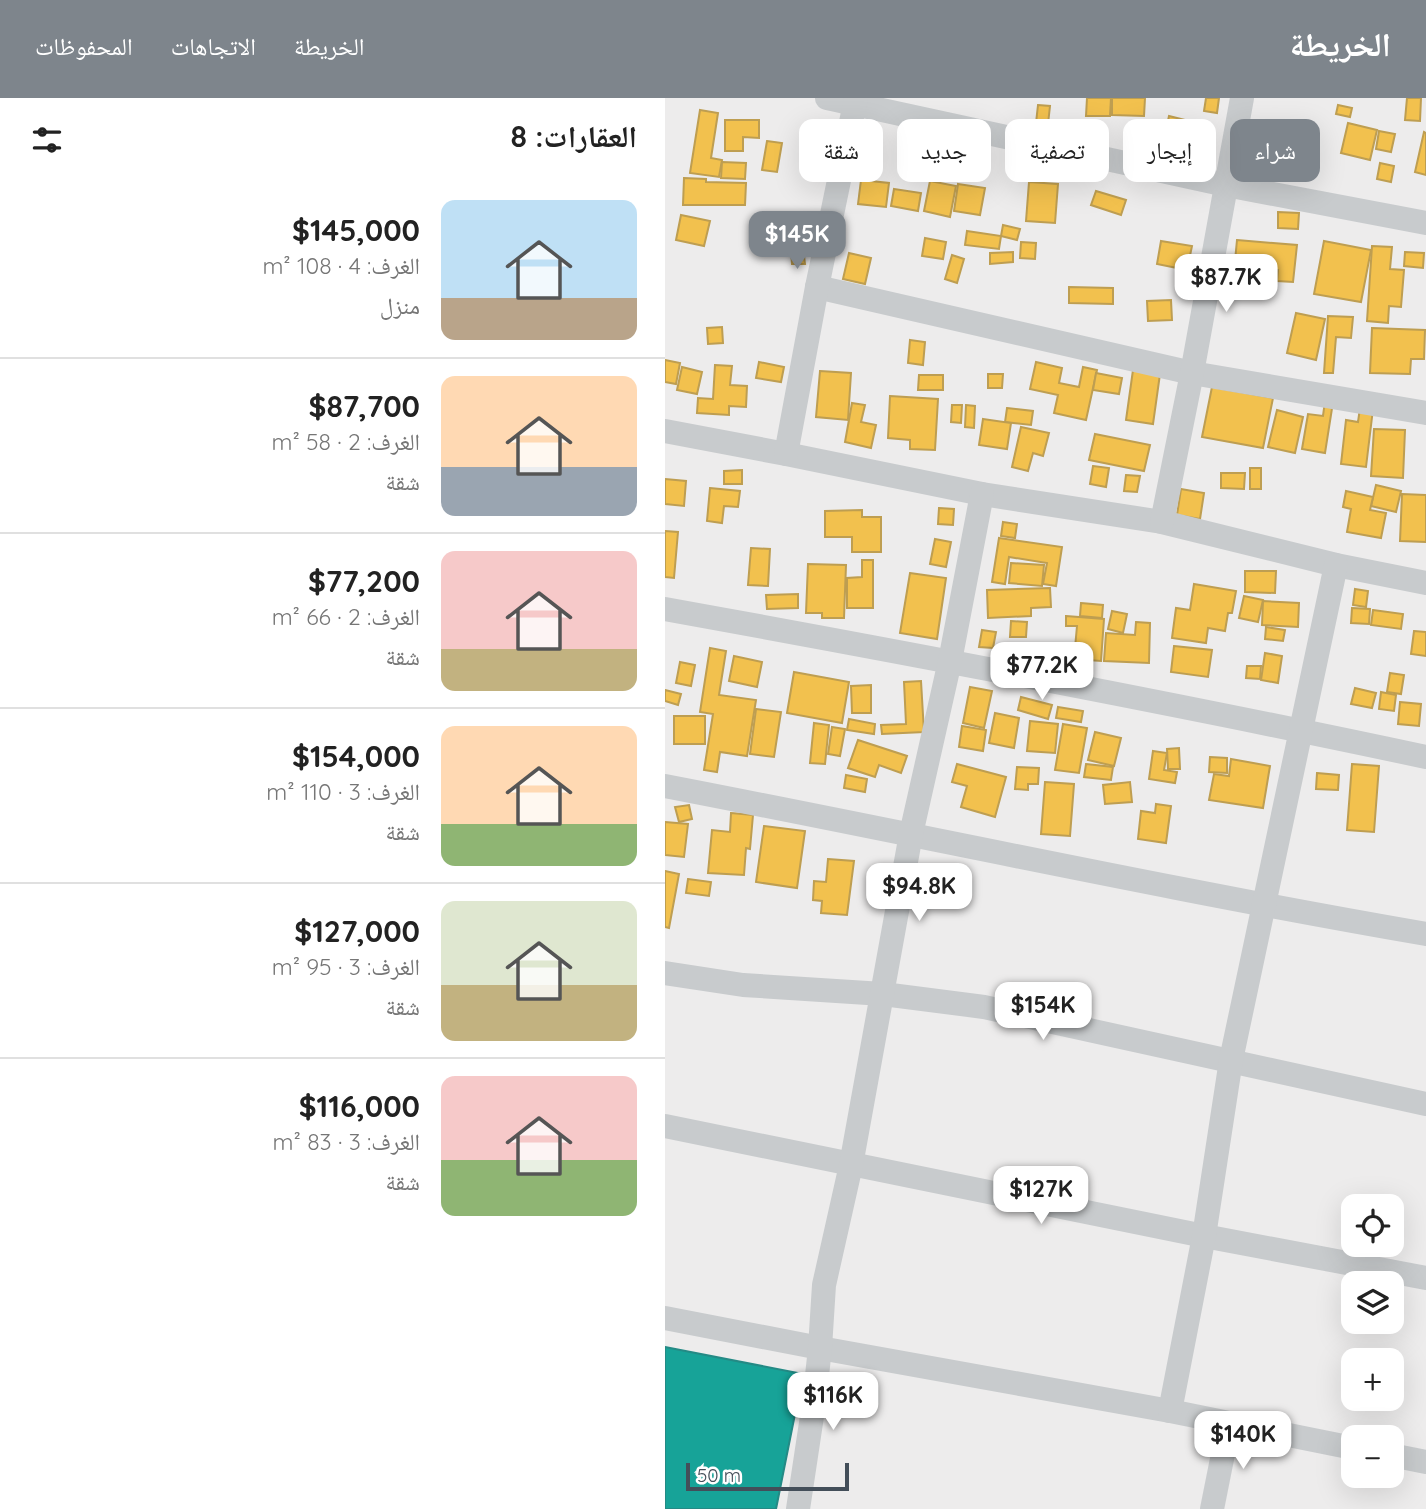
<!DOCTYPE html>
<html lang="ar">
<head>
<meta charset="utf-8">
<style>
  body { margin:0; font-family:Quicksand,"Noto Naskh Arabic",sans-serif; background:#f6f6f6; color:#222; direction:rtl; height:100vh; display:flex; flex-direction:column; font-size:26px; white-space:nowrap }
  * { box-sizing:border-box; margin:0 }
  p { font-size:23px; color:#767676 }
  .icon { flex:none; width:38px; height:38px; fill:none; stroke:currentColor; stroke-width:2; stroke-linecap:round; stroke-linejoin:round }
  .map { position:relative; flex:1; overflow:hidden; direction:ltr }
  .side { display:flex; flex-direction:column; background:#fff; width:665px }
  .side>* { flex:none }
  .top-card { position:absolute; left:21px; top:21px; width:634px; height:63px; direction:rtl; display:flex; gap:14px }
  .buttons { position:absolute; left:676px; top:1096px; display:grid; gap:14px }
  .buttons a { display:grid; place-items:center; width:63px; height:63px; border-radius:14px; background:#fff; box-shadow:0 7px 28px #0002; font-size:35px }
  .scale { position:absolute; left:21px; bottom:18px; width:163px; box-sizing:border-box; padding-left:7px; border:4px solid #434e59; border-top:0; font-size:19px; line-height:24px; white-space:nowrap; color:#434e59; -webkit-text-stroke:5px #fff; paint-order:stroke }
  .price { position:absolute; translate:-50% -60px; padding:0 16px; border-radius:14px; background:#fff; color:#222; font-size:23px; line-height:46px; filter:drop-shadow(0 2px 4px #0008) }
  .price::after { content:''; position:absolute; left:50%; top:42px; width:21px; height:16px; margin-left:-10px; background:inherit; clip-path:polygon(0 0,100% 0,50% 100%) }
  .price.selected { background:#7e858c; color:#fff }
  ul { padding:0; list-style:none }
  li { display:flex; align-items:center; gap:21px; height:175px; padding:0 28px }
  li+li { border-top:2px solid #e0e0e0 }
  li span { display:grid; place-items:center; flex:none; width:196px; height:140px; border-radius:14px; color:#555 }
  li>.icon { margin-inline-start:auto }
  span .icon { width:84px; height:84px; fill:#fffc; stroke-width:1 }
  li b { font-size:30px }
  h2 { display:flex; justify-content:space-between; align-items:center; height:84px; padding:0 28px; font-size:30px }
  .tag { padding:0 24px; border-radius:14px; background:#fff; box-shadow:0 7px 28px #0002; font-size:24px; line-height:63px }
  .tag.selected { background:#7e858c; color:#fff }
  header { display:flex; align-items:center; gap:42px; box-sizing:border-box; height:98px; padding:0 35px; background:#7e858c; color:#fff }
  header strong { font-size:33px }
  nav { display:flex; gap:38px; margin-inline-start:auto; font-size:24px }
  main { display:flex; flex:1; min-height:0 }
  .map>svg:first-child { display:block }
  .homes { fill:#f2c14e; stroke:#be9e51; stroke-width:2 }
  .public { fill:#17a398; stroke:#248a85; stroke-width:2 }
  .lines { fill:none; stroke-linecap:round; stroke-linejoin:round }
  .minor { stroke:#c8cbcd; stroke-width:24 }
</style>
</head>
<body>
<header>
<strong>الخريطة</strong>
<nav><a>الخريطة</a><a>الاتجاهات</a><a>المحفوظات</a></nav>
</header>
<main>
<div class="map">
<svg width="761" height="1411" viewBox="0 0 761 1411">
  <rect width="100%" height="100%" fill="#edecec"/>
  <!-- homes -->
  <g class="homes">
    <polygon points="422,0 446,0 445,18 421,18"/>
    <polygon points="447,0 480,0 479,18 447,17"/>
    <polygon points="541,0 554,0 552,15 539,13"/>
    <polygon points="742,0 756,0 755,23 740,22"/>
    <polygon points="373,7 385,8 383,26 371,25"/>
    <polygon points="673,7 687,10 685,19 671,16"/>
    <polygon points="35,12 53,15 46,60 57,62 54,79 25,75"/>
    <polygon points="504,18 524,23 520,41 500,36"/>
    <polygon points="60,22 94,22 94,40 78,39 78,53 60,53"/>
    <polygon points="683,25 712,32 705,62 676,55"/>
    <polygon points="714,33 730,36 726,54 711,51"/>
    <polygon points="759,34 761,35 761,77 750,74"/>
    <polygon points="102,43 117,45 112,74 97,72"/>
    <polygon points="57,64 81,65 80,81 56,80"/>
    <polygon points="715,65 729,68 726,84 712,81"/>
    <polygon points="295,67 313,68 312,82 295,82"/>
    <polygon points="19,80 41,81 41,84 81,85 80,107 18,107"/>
    <polygon points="196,82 224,85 221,109 193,106"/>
    <polygon points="265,83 291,88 285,119 259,113"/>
    <polygon points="364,84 393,86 390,125 361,123"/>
    <polygon points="293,86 320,90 315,117 289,113"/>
    <polygon points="229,91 256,95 253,113 226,108"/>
    <polygon points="431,93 461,102 456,117 426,107"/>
    <polygon points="613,114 634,115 633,131 613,130"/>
    <polygon points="16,117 45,123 39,148 11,142"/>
    <polygon points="338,127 355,131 352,142 336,138"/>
    <polygon points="302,133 336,138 334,151 300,147"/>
    <polygon points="260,140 281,144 278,161 257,158"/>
    <polygon points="572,142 632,147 628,184 612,183 613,172 589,169 587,186 568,184"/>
    <polygon points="496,143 527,148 522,172 492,166"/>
    <polygon points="659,143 706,152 696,204 649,196"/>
    <polygon points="356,144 371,145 370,161 355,160"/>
    <polygon points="707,148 727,149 725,171 739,172 736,209 724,208 723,225 702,223"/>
    <polygon points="138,150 140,166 127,166 126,152"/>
    <polygon points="348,154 348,164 325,166 325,155"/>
    <polygon points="740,154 759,155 758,170 739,168"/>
    <polygon points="184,155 206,160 200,186 178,181"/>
    <polygon points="287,157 299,161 292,185 280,181"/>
    <polygon points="404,189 448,190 448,206 404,205"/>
    <polygon points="506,202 507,222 483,223 482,203"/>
    <polygon points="631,215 660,221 651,262 622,255"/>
    <polygon points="663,218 688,219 686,240 671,239 668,275 659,275"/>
    <polygon points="57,229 58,245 43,246 42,230"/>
    <polygon points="707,230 760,232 759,261 746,261 745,276 705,275"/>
    <polygon points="245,242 260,244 258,267 243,265"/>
    <polygon points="0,262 15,265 11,286 0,284"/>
    <polygon points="94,264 119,269 116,284 91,280"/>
    <polygon points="371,264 397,270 394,285 414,289 418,269 432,272 421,322 389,315 393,297 365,291"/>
    <polygon points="50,267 67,268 65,287 82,288 81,309 64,308 64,317 32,315 33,300 48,301"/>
    <polygon points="17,269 37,274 32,296 12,292"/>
    <polygon points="468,272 495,276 488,326 461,322"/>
    <polygon points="155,273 186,275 183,322 151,319"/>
    <polygon points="431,275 457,280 454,296 428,292"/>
    <polygon points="323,276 338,276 337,290 323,290"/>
    <polygon points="254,277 278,277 278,292 253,292"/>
    <polygon points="547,289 608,300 598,350 537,339"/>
    <polygon points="225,298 273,301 270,352 245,351 245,342 223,340"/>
    <polygon points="660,303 668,304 660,355 637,351 643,316 658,318"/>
    <polygon points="187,305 200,307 196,324 211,327 206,350 180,344"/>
    <polygon points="287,307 297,307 296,325 286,324"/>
    <polygon points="301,307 310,308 309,330 300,329"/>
    <polygon points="342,310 368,313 366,327 340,324"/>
    <polygon points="695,310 708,311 701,369 676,366 681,322 693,324"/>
    <polygon points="612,312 638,319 630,355 603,349"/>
    <polygon points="318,321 346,325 342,351 314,347"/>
    <polygon points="356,329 384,335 378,358 368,355 363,373 347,369"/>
    <polygon points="709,331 740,332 738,380 706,378"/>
    <polygon points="430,336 485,347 479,373 424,362"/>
    <polygon points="428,368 444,370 441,389 425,386"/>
    <rect x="585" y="370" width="11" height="21"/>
    <polygon points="77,372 77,386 59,386 59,373"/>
    <polygon points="556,375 580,375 579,391 556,390"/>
    <polygon points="461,377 475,378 472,394 459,393"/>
    <polygon points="0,381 21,383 19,408 0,406"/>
    <polygon points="711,387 736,393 731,414 706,408"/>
    <polygon points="45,390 75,393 73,409 59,408 57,425 42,423"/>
    <polygon points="516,391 539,395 535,421 512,417"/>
    <polygon points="681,393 708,399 705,412 721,415 716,440 682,434 686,411 678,409"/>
    <polygon points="737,396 761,397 761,444 735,443"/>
    <polygon points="274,410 289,411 288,427 273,426"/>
    <polygon points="197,412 197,419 216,419 216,454 187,454 187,439 160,439 160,413"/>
    <polygon points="338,424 352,426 350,440 336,438"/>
    <polygon points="0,433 13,434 9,480 0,479"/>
    <polygon points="334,440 397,449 391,488 378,486 382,465 344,459 340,486 327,484"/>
    <polygon points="270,441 286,444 281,469 265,466"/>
    <polygon points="86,450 105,451 103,488 83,487"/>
    <polygon points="197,462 208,462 208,510 182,510 182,480 197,479"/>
    <polygon points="346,465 379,467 377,488 344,485"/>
    <polygon points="143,466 181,467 179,520 157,520 157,515 141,515"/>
    <polygon points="580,473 611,473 610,495 580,494"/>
    <polygon points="245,475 281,480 272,541 235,535"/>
    <polygon points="529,486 571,493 567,515 563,515 560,533 543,530 541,545 507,540 511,510 525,512"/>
    <polygon points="385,490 386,509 366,510 366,518 323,520 322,492"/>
    <polygon points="690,491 703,493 701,509 688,507"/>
    <polygon points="133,496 133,510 102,511 101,497"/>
    <polygon points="579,498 598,502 593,524 574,520"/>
    <polygon points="598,503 634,505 633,529 597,527"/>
    <polygon points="416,505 438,507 437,520 415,518"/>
    <polygon points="687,510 705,511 704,526 686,525"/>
    <polygon points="708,512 738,516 736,531 706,527"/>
    <polygon points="447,513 462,516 458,535 443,531"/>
    <polygon points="401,518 439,521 436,563 409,561 412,528 401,528"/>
    <polygon points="346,523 362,524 361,539 345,539"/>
    <polygon points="471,524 485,525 484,565 439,563 441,535 470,537"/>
    <polygon points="601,529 620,532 618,543 600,541"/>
    <polygon points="317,532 331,534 328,550 314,549"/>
    <polygon points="749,533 761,534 761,558 746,556"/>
    <polygon points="509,548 547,552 543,579 506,574"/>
    <polygon points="45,550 61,553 54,597 91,602 82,658 55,654 52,674 39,672 48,616 35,614"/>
    <polygon points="600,555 617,558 613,585 596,582"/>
    <polygon points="69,558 97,564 92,589 64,583"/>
    <polygon points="15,564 30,567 26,588 11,585"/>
    <polygon points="582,568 596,568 595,581 581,580"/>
    <polygon points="129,574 184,584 177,625 122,615"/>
    <polygon points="725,575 739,577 736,596 722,594"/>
    <polygon points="256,583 259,634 217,636 216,627 241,626 239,584"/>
    <polygon points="206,587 206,615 187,615 186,588"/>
    <polygon points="305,589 327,593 319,630 298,625"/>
    <polygon points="690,590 711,595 707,610 686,606"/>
    <polygon points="0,592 16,596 13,607 0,603"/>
    <polygon points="716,594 731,597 729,613 714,611"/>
    <polygon points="356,599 387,607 383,621 353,612"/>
    <polygon points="735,604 756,606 754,628 733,626"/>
    <polygon points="393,609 418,613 416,624 391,620"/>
    <polygon points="91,611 116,614 109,659 85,656"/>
    <polygon points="330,615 354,620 349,650 324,645"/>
    <rect x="9" y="618" width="31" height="28"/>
    <polygon points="184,621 210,626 209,636 182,632"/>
    <polygon points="365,623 393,626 390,655 362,653"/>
    <polygon points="149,625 164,627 160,666 145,665"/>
    <polygon points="398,626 422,630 414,675 390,672"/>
    <polygon points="297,628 321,632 318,653 294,649"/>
    <polygon points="167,629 180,631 175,658 163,656"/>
    <polygon points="430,634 456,640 449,668 423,662"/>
    <polygon points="193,642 242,658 236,675 214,667 210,679 183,670"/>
    <polygon points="514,650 515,671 503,671 502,651"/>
    <polygon points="488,653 502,655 499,672 512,674 510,685 484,681"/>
    <polygon points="545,659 562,660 562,675 544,674"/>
    <polygon points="566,661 605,668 598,710 544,702 549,676 564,678"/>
    <polygon points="292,666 341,679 330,719 296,709 302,688 287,684"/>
    <polygon points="421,666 448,669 446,682 419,679"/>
    <polygon points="687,666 714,668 709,734 682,732"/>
    <polygon points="352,669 374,670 373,686 363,686 363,692 350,691"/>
    <polygon points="652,675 674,677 673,692 651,691"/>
    <polygon points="181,677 202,681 200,694 179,690"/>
    <polygon points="380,684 409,686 405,738 376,736"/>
    <polygon points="465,684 467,704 440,706 438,687"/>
    <polygon points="491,706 506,708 501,745 473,741 476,713 490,715"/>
    <polygon points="24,707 27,721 14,724 10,709"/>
    <polygon points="66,715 88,717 85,751 81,750 79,777 43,775 47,732 65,734"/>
    <polygon points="0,724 23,726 19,759 0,757"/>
    <polygon points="99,728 140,733 132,790 91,784"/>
    <polygon points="163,761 189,763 182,817 156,815 157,803 148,802 149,783 161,784"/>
    <polygon points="0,773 14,776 4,830 0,829"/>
    <polygon points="23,781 46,784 44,798 21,795"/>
  </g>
  <!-- public -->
  <polygon class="public" points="0,1249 138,1276 111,1411 0,1411"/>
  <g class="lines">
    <!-- minor -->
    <g class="minor">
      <polyline points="162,0 561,87 761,125"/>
      <polyline points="152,189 527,275 761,315"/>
      <polyline points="0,333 121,356 317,396 497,424 671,467 761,485"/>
      <polyline points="121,356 152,189 191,0"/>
      <polyline points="497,424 527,275 577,0"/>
      <path d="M0 511C254 557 508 605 761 659"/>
      <path d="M0 688C254 737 506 792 761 836"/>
      <polyline points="0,875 78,887 218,896 319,909 761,1006"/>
      <polyline points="0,1028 539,1138 761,1180"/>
      <polyline points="0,1220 155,1250 505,1313 688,1350"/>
      <polyline points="505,1313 539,1138 566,962 671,467"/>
      <polyline points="726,1357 761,1364"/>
      <polyline points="133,1411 149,1305 155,1250 159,1187 186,1067 246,736 285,563 317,396"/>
      <polyline points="547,1411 564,1326"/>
    </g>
  </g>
</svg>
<div class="buttons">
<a><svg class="icon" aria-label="locate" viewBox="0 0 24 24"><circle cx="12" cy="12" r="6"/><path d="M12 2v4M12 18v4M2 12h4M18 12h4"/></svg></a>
<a><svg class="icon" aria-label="layers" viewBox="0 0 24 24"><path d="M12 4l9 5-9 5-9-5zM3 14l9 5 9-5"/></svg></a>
<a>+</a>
<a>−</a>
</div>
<div class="scale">50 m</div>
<b class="price selected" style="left:132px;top:173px">$145K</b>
<b class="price" style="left:561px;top:216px">$87.7K</b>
<b class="price" style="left:377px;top:604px">$77.2K</b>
<b class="price" style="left:254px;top:825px">$94.8K</b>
<b class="price" style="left:378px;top:944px">$154K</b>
<b class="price" style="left:376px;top:1128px">$127K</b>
<b class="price" style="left:168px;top:1334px">$116K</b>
<b class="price" style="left:578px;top:1373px">$140K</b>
<div class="top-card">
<a class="tag selected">شراء</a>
<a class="tag">إيجار</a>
<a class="tag">تصفية</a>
<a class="tag">جديد</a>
<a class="tag">شقة</a>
</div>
</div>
<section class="side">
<h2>العقارات: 8<svg class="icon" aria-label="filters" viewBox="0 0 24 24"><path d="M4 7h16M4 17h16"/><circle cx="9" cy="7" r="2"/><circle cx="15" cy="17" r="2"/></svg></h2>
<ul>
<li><span style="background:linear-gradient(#bfe0f5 70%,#b9a48a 0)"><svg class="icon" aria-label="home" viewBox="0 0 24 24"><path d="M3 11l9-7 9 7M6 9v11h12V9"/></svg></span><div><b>$145,000</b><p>الغرف: 4 · 108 m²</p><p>منزل</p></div></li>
<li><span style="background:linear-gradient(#ffd9b3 65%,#9aa5b1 0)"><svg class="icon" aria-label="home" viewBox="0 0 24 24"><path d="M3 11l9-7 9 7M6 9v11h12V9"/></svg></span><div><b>$87,700</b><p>الغرف: 2 · 58 m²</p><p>شقة</p></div></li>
<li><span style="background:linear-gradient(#f6c9c9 70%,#c2b280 0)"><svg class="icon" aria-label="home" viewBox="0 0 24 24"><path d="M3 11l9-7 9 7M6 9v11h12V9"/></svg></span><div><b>$77,200</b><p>الغرف: 2 · 66 m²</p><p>شقة</p></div></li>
<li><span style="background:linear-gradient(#ffd9b3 70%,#8fb573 0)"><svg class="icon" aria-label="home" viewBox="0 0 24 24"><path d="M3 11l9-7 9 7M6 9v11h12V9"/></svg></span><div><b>$154,000</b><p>الغرف: 3 · 110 m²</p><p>شقة</p></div></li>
<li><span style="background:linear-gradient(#dfe7d0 60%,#c2b280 0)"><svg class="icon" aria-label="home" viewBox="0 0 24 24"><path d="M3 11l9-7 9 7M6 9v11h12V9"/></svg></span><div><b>$127,000</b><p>الغرف: 3 · 95 m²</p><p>شقة</p></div></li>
<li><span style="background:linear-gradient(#f6c9c9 60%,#8fb573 0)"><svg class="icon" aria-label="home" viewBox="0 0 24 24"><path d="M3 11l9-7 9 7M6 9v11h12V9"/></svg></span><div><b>$116,000</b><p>الغرف: 3 · 83 m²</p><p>شقة</p></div></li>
</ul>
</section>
</main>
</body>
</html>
